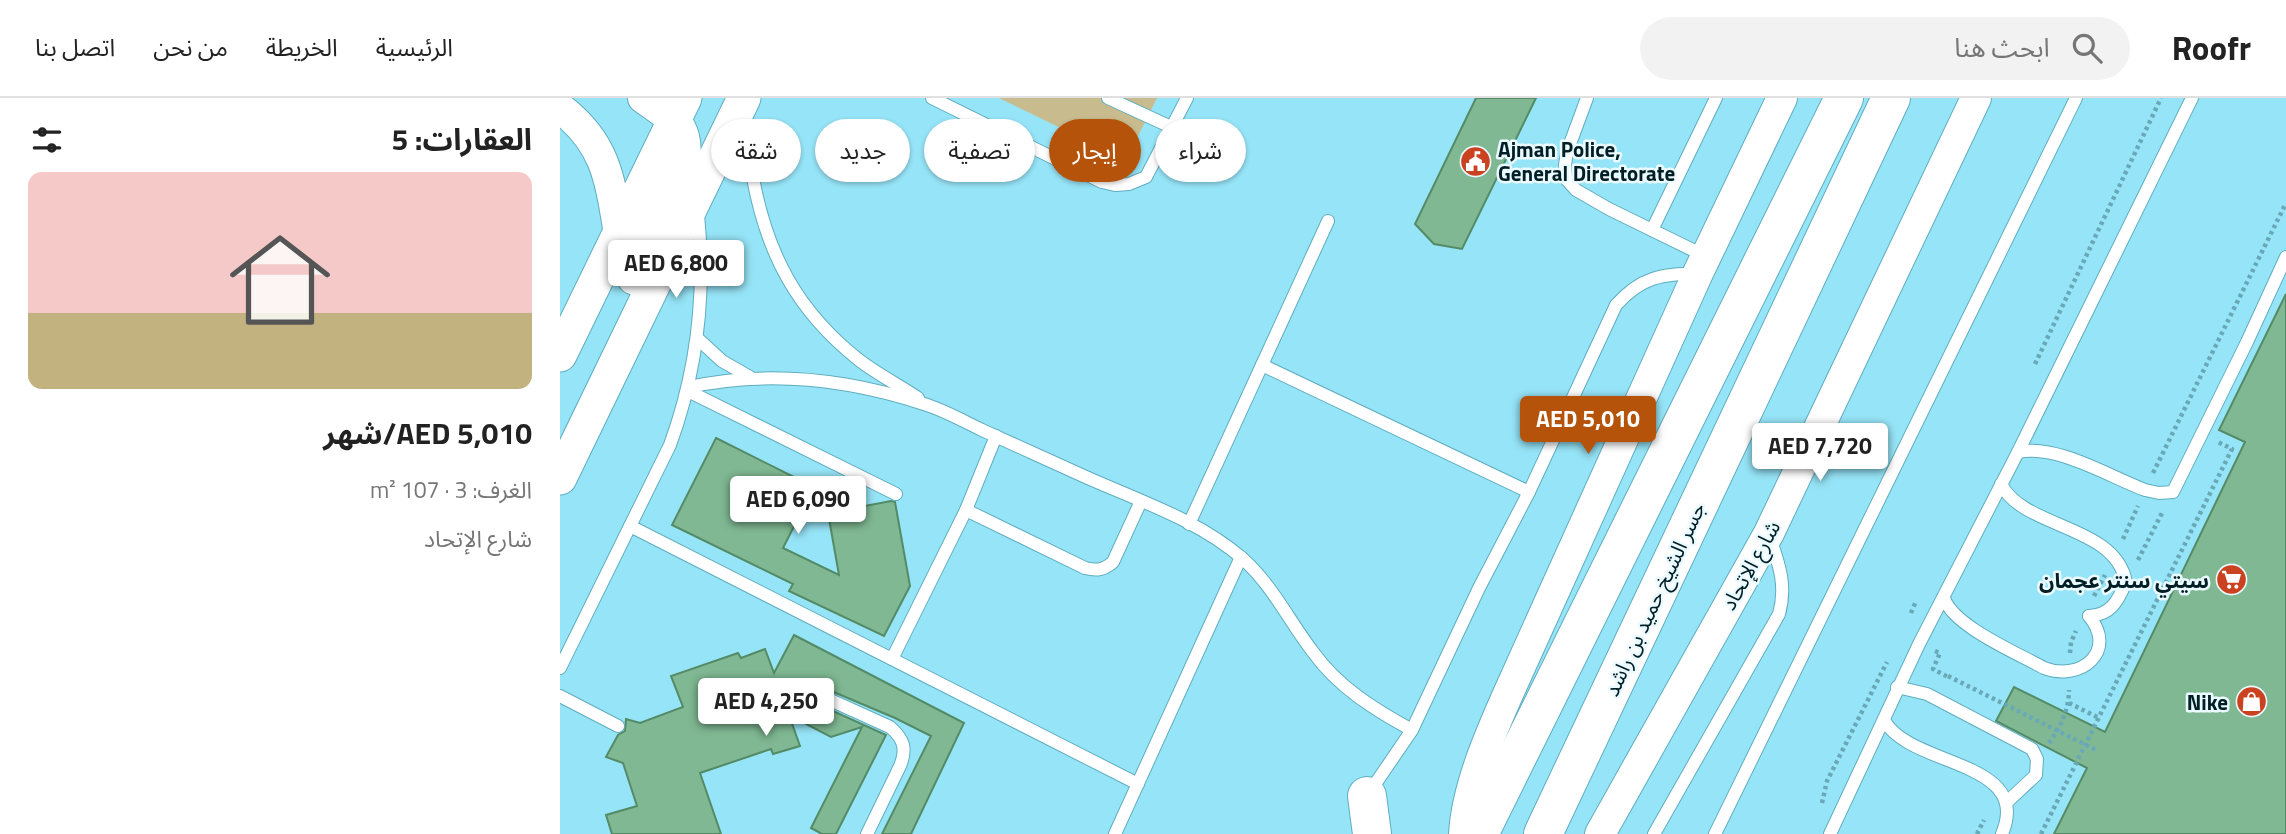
<!DOCTYPE html>
<html lang="ar">
<head>
<meta charset="utf-8">
<style>
  body { margin:0; font-family:"Titillium Web","Noto Sans Arabic",sans-serif; background:#f2f2f2; color:#222; direction:rtl; height:100vh; display:flex; flex-direction:column; font-size:26px; white-space:nowrap }
  * { box-sizing:border-box; margin:0 }
  p { font-size:23px; color:#767676 }
  .icon { flex:none; width:38px; height:38px; fill:none; stroke:currentColor; stroke-width:2; stroke-linecap:round; stroke-linejoin:round }
  .map { position:relative; flex:1; overflow:hidden; direction:ltr }
  .drawer { display:flex; flex-direction:column; background:#fff; width:560px }
  .drawer>* { flex:none }
  .top-card { position:absolute; left:21px; top:21px; width:665px; height:63px; direction:rtl; display:flex; gap:14px }
  .price { position:absolute; translate:-50% -60px; padding:0 16px; border-radius:7px; background:#fff; color:#222; font-size:23px; line-height:46px; filter:drop-shadow(0 2px 4px #0008) }
  .price::after { content:''; position:absolute; left:50%; top:42px; width:21px; height:16px; margin-left:-10px; background:inherit; clip-path:polygon(0 0,100% 0,50% 100%) }
  .price.selected { background:#b45309; color:#fff }
  ul { padding:0; list-style:none }
  li { display:grid; align-content:center; gap:14px; height:371px; padding:0 28px }
  li span { display:grid; place-items:center; height:217px; border-radius:14px; color:#555 }
  li>.icon { margin-inline-start:auto }
  span .icon { width:126px; height:126px; fill:#fffc; stroke-width:1 }
  li b { font-size:30px }
  h2 { display:flex; justify-content:space-between; align-items:center; height:84px; padding:0 28px; font-size:30px }
  .pill { padding:0 24px; border-radius:32px; background:#fff; box-shadow:0 2px 5px #0004; font-size:24px; line-height:63px }
  .pill.selected { background:#b45309; color:#fff }
  header { display:flex; align-items:center; gap:42px; box-sizing:border-box; height:98px; padding:0 35px; background:#fff; border-bottom:2px solid #e0e0e0 }
  header strong { font-size:33px }
  nav { display:flex; gap:38px; margin-inline-start:auto; font-size:24px }
  .search { width:490px; height:63px; background:#f2f2f2; display:flex; align-items:center; gap:18px; box-sizing:border-box; padding:0 24px; border-radius:38px; color:#767676; font-size:26px }
  main { display:flex; flex:1; min-height:0 }
  .map>svg:first-child { display:block }
  .green { fill:#c8bc8f }
  .building { fill:#7fb892; stroke:#548b67; stroke-width:2 }
  .lines { fill:none; stroke-linecap:round; stroke-linejoin:round }
  .service-casing { stroke:#5fadbf; stroke-width:14 }
  .tertiary-casing { stroke:#5fadbf; stroke-width:32 }
  .secondary-casing { stroke:#5fadbf; stroke-width:35 }
  .trunk-casing { stroke:#5fadbf; stroke-width:40 }
  .path { stroke:#69a8b7; stroke-width:4.5; stroke-dasharray:3.5 3.5; stroke-linecap:butt }
  .service { stroke:#fff; stroke-width:12 }
  .tertiary { stroke:#fff; stroke-width:30 }
  .secondary { stroke:#fff; stroke-width:33 }
  .trunk { stroke:#fff; stroke-width:38 }
  .labels { text-anchor:middle; dominant-baseline:central; stroke-width:5; stroke-linejoin:round; paint-order:stroke }
  .poi-label { font-size:21px; font-weight:bold; fill:#001e25; stroke:#ebfafe; text-anchor:end }
  .street-label { font-size:21px; fill:#001e25; stroke:#ebfafe }
</style>
</head>
<body>
<header>
<strong>Roofr</strong>
<div class="search"><svg class="icon" aria-label="search" viewBox="0 0 24 24"><circle cx="10" cy="10" r="6"/><path d="M15 15l6 6"/></svg>ابحث هنا</div>
<nav><a>الرئيسية</a><a>الخريطة</a><a>من نحن</a><a>اتصل بنا</a></nav>
</header>
<main>
<div class="map">
<svg width="1726" height="736" viewBox="0 0 1726 736">
  <rect width="100%" height="100%" fill="#96e4f7"/>
  <!-- green -->
  <polygon class="green" points="439,0 597,0 566,62"/>
  <!-- building -->
  <g class="building">
    <polygon points="916,0 976,0 902,151 874,146 855,126"/>
    <polygon points="1726,196 1726,736 1494,736 1527,670 1436,623 1454,589 1545,634 1685,344 1659,332"/>
    <polygon points="156,340 254,389 223,450 279,477 268,415 331,403 335,404 350,488 324,538 229,493 233,486 112,427"/>
    <polygon points="234,537 404,625 351,736 322,736 371,638 335,620 257,587 249,593 248,598 253,604 326,637 276,736 262,736 251,730 302,629 271,639 229,617 240,648 213,656 211,651 140,675 161,736 52,736 46,717 77,708 63,665 46,659 58,637 65,633 66,621 80,625 123,609 111,578 178,555 181,560 205,551 214,575"/>
  </g>
  <g class="lines">
    <defs>
      <g id="service">
        <polyline points="372,0 542,84 555,87 569,86 586,79 627,0"/>
        <polyline points="548,0 611,29"/>
        <polyline points="1027,0 1007,54 1005,67 1006,81 1016,92 1049,111 1145,158"/>
        <path d="M193 80C207 156 237 213 299 262 317 276 339 287 358 300"/>
        <polyline points="1092,132 1156,0"/>
        <polyline points="137,240 162,263 190,279"/>
        <polyline points="702,267 969,394"/>
        <path d="M129 289C208 272 287 281 364 306 384 312 403 323 422 332 457 348 493 364 528 380 580 403 640 423 683 461 713 488 729 523 753 554 778 589 815 612 852 632"/>
        <polyline points="128,293 336,396"/>
        <path d="M1458 354C1497 346 1548 378 1585 392L1599 395 1613 394 1687 244 1726 159"/>
        <path d="M1441 386C1463 431 1555 426 1566 484 1558 503 1551 517 1529 518"/>
        <path d="M406 412 525 470C537 473 544 472 553 464L581 403"/>
        <polyline points="629,426 768,123"/>
        <polyline points="70,428 578,686"/>
        <path d="M1384 500C1393 528 1457 555 1484 570 1521 584 1558 553 1529 518"/>
        <polyline points="332,561 406,412 436,338"/>
        <path d="M0 570 110 347C137 273 146 195 138 117"/>
        <polyline points="1337,589 1367,596 1472,651 1477,661 1476,677 1447,704"/>
        <path d="M257 596 330 629C344 641 347 651 340 668L307 736"/>
        <polyline points="0,598 58,628"/>
        <path d="M1324 622C1350 670 1473 661 1442 736"/>
        <path d="M809 695 852 632 919 490 969 394 1056 207C1082 178 1101 177 1138 175"/>
        <polyline points="555,736 681,459"/>
        <path d="M1094 736 1219 516C1227 488 1219 466 1210 440"/>
        <polyline points="1155,736 1516,0"/>
        <polyline points="1270,736 1359,546 1458,354 1632,0"/>
      </g>
      <g id="tertiary">
        <polyline points="83,0 114,22"/>
        <path d="M0 10C46 45 50 81 59 136"/>
        <path d="M904 736C907 684 936 623 957 576L1138 175 1222 0"/>
        <polyline points="1040,736 1209,435 1416,0"/>
      </g>
      <g id="secondary">
        <path d="M74 180 124 60C125 44 123 35 114 22"/>
        <polyline points="0,257 125,0"/>
        <polyline points="0,380 184,0"/>
      </g>
      <g id="trunk">
        <polyline points="807,698 812,736"/>
        <polyline points="919,736 1284,0"/>
        <polyline points="983,736 1331,0"/>
      </g>
    </defs>
    <!-- service casing -->
    <use href="#service" class="service-casing"/>
    <!-- tertiary casing -->
    <use href="#tertiary" class="tertiary-casing"/>
    <!-- secondary casing -->
    <use href="#secondary" class="secondary-casing"/>
    <!-- trunk casing -->
    <use href="#trunk" class="trunk-casing"/>
    <!-- path -->
    <g class="path">
      <polyline points="1475,266 1601,0"/>
      <polyline points="1593,375 1726,105"/>
      <polyline points="1563,441 1578,408"/>
      <polyline points="1578,462 1603,413"/>
      <polyline points="1534,498 1545,477"/>
      <polyline points="1351,515 1356,503"/>
      <polyline points="1375,553 1380,555 1373,571 1388,579"/>
      <polyline points="1510,555 1511,544 1516,533"/>
      <polyline points="1388,578 1536,652"/>
      <polyline points="1509,605 1539,620"/>
      <path d="M1489 645C1501 629 1509 611 1509 592"/>
      <polyline points="1262,705 1267,683 1327,564"/>
      <polyline points="1417,736 1424,722"/>
      <polyline points="1481,736 1672,351 1658,344"/>
    </g>
    <!-- service -->
    <use href="#service" class="service"/>
    <!-- tertiary -->
    <use href="#tertiary" class="tertiary"/>
    <!-- secondary -->
    <use href="#secondary" class="secondary"/>
    <!-- trunk -->
    <use href="#trunk" class="trunk"/>
  </g>
  <!-- icons -->
  <defs>
    <symbol id="civic-disc" viewBox="-11 -11 22 22"><circle r="9.5" fill="#cb4220" stroke="#ebfafe"/><path d="M-.6-6.5H3V-4.5H.6V-3L4-1V1h2V6H-6V1h2V-1L-.6-3ZM-1.2 2.5V6h2.4V2.5Z" fill="#fff"/></symbol>
    <symbol id="supermarket-disc" viewBox="-11 -11 22 22"><circle r="9.5" fill="#cb4220" stroke="#ebfafe"/><path d="M-6-5.5h2.5l.6 2H6L4.5 2H-2.5L-4.4-4H-6ZM-1.5 3.2a1.3 1.3 0 1 0 .1 0ZM3 3.2a1.3 1.3 0 1 0 .1 0Z" fill="#fff"/></symbol>
    <symbol id="shop-disc" viewBox="-11 -11 22 22"><circle r="9.5" fill="#cb4220" stroke="#ebfafe"/><path d="M-5-2.5h2.3a2.7 3.5 0 0 1 5.4 0H5L5.5 6h-11ZM-1.5-2.5h3a1.5 2.3 0 0 0-3 0Z" fill="#fff"/></symbol>
  </defs>
  <g fill-rule="evenodd">
    <use href="#civic-disc" x="898" y="46" width="35" height="35"/>
    <use href="#supermarket-disc" x="1654" y="464" width="35" height="35"/>
    <use href="#shop-disc" x="1674" y="586" width="35" height="35"/>
  </g>
  <g class="labels">
    <!-- poi labels -->
    <g class="poi-label">
      <text x="938" y="51" text-anchor="start">Ajman Police,<tspan x="938" dy="24">General Directorate</tspan></text>
      <text x="1649" y="482">سيتي سنتر عجمان</text>
      <text x="1668" y="604">Nike</text>
    </g>
    <!-- street labels -->
    <g class="street-label">
      <text transform="translate(1190 467) rotate(-61)">شارع الإتحاد</text>
      <text transform="translate(1094 501) rotate(-65)">جسر الشيخ حميد بن راشد</text>
    </g>
  </g>
</svg>
<b class="price" style="left:116px;top:202px">AED 6,800</b>
<b class="price selected" style="left:1028px;top:358px">AED 5,010</b>
<b class="price" style="left:1260px;top:385px">AED 7,720</b>
<b class="price" style="left:238px;top:438px">AED 6,090</b>
<b class="price" style="left:206px;top:640px">AED 4,250</b>
<div class="top-card">
<a class="pill">شراء</a>
<a class="pill selected">إيجار</a>
<a class="pill">تصفية</a>
<a class="pill">جديد</a>
<a class="pill">شقة</a>
</div>
</div>
<section class="drawer">
<h2>العقارات: 5<svg class="icon" aria-label="filters" viewBox="0 0 24 24"><path d="M4 7h16M4 17h16"/><circle cx="9" cy="7" r="2"/><circle cx="15" cy="17" r="2"/></svg></h2>
<ul>
<li><span style="background:linear-gradient(#f6c9c9 65%,#c2b280 0)"><svg class="icon" aria-label="home" viewBox="0 0 24 24"><path d="M3 11l9-7 9 7M6 9v11h12V9"/></svg></span><div><b>AED 5,010/شهر</b><p>الغرف: 3 · 107 m²</p><p>شارع الإتحاد</p></div></li>
</ul>
</section>
</main>
</body>
</html>
